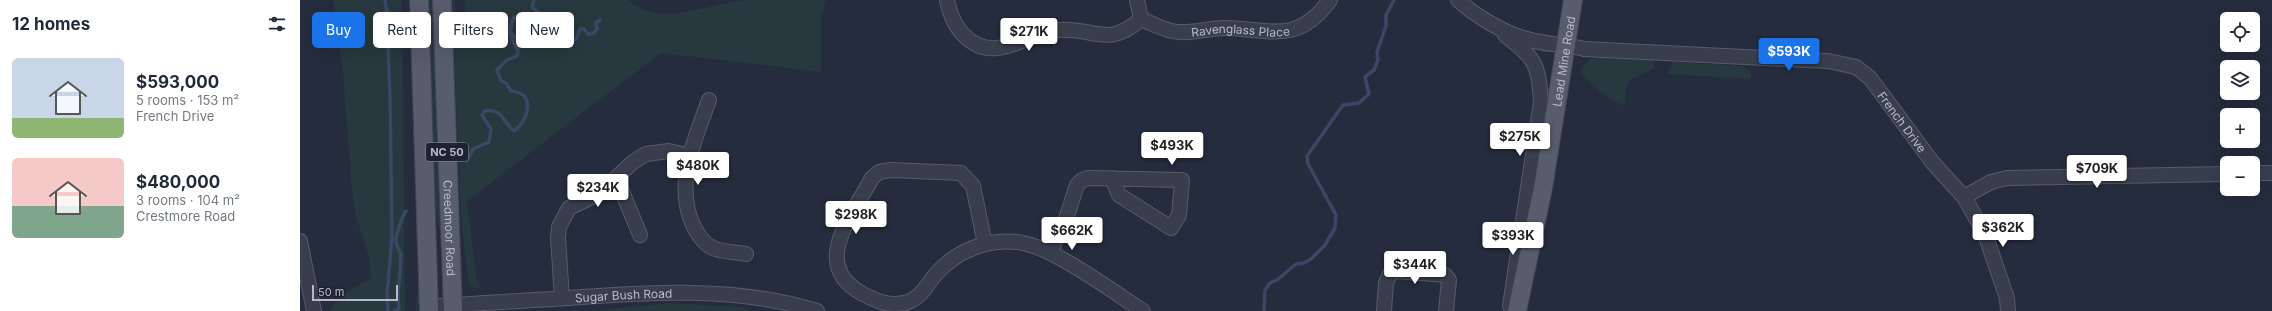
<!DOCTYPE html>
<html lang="en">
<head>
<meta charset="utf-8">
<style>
  body { margin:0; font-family:Inter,sans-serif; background:#f6f6f7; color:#1f2937; height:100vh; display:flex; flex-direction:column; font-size:15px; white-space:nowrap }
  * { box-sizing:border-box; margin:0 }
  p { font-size:13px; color:#747a83 }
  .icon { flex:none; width:22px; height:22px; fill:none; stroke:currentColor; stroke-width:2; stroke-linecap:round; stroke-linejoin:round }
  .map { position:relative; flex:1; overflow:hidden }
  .drawer { display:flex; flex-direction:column; background:#fff; width:300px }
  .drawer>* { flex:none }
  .hud { position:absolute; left:12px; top:12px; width:380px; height:36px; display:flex; gap:8px }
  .fabs { position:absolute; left:1920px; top:12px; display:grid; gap:8px }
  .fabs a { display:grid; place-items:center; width:40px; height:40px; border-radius:6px; background:#fff; box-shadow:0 4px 16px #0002; font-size:20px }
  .scale { position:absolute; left:12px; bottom:10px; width:86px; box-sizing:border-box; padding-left:4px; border:2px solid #b5bac8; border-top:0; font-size:11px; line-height:14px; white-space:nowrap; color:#b5bac8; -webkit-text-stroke:3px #1e2332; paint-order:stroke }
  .price { position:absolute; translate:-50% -34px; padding:0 9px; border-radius:4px; background:#fff; color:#222; font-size:13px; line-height:26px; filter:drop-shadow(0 1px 2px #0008) }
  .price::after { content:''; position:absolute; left:50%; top:24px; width:12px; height:9px; margin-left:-6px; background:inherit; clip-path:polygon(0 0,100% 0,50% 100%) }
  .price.active { background:#1a73e8; color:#fff }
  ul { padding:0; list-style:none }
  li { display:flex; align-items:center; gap:12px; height:100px; padding:0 12px }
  li span { display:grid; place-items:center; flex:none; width:112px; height:80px; border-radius:6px; color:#555 }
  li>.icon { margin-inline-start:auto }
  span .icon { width:48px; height:48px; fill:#fffc; stroke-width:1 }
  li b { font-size:17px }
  h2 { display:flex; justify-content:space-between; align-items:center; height:48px; padding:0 12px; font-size:17px }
  .chip { padding:0 14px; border-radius:6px; background:#fff; box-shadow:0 4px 16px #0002; font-size:14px; line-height:36px }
  .chip.active { background:#1a73e8; color:#fff }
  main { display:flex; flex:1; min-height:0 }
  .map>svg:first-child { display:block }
  .green { fill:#27383e }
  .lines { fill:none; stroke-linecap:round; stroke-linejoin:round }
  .stream { stroke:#3c4765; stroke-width:3.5 }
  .minor-casing { stroke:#575c6b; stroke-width:16 }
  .major-casing { stroke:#424756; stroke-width:20 }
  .minor { stroke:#393e4d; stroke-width:14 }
  .major { stroke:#575d6d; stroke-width:18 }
  .labels { text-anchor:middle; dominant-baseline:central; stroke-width:3; stroke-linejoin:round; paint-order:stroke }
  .shield { fill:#1e2332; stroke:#888d9b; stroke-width:1 }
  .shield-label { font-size:11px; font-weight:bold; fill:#b5bac8 }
  .street-label { font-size:12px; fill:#b5bac8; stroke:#1e2332 }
</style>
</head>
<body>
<main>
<section class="drawer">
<h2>12 homes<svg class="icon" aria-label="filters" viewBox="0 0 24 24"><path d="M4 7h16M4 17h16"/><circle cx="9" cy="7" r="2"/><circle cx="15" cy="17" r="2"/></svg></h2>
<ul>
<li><span style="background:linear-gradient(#c9d6e8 75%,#8fb573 0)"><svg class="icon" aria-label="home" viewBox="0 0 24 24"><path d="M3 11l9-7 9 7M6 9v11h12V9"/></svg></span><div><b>$593,000</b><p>5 rooms · 153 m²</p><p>French Drive</p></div></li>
<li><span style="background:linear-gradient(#f6c9c9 60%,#7fa58c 0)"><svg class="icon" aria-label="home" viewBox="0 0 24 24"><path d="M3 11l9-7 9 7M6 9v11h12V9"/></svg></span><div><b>$480,000</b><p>3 rooms · 104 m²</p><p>Crestmore Road</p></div></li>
</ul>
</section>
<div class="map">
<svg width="1972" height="311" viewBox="0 0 1972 311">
  <rect width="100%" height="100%" fill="#252c3d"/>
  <!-- green -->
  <g class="green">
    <polygon points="33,0 102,0 105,311 31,311 30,309 48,291 71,278 69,257 56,216 52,192 43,73"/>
    <polygon points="110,0 112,0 120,281 118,311 116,311 118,282"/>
    <polygon points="125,0 136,0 143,230 139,230 131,175"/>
    <path d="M152 0H155L157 25 166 24 164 0H328C365 30 406 2 446 0 472 0 499 0 526 0L521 17V72L361 53 167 201 176 275 179 285 184 290 171 287 169 284 161 219Z"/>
    <path d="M1314 57 1346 58 1354 61 1355 68 1330 80 1326 89 1325 106C1307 100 1294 86 1281 73L1283 65 1291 59Z"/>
    <polygon points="1373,62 1444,66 1451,73 1450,79 1368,74"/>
    <polygon points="369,303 443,307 450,311 289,311"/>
  </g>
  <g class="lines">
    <!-- stream -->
    <g class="stream">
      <polyline points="85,0 87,14 90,97 92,237 87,294 88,311"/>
      <polyline points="211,33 217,39 237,44 245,36 256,37 270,43 277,38 280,29 284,29 288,34 294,33 297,29 296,23 300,20"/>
      <path d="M167 161 173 149 189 142 191 129 182 115 185 111C201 107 204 123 214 131 229 121 236 92 211 91L206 83 201 81 197 70 207 60 217 56 218 50C210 40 208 29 214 17 224 17 230 22 239 21L238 12 232 7 234 0"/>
      <path d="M95 311 99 308C96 290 101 274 101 255 100 248 94 245 96 238 98 229 101 219 106 211"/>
      <polyline points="964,311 965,290 970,283 977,280 996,264 1004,263 1011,259 1025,245 1035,228 1036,215 1008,164 1007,156 1043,105 1059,103 1069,94 1065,77 1074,70 1078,60 1077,52 1086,26 1086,15 1094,0"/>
    </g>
    <defs>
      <g id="minor">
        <path d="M647 0C650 16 656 29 668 39 697 63 727 33 758 30 795 27 807 49 841 19"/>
        <polyline points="837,0 841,19"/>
        <path id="s1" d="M1158 0C1175 16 1204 33 1227 39 1246 45 1265 44 1284 49L1528 61 1556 67 1570 78 1633 163 1664 197 1685 234 1707 298 1708 311"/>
        <path id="s2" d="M841 19C851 23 862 29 872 31 890 35 907 28 925 28 971 29 997 45 1030 0"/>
        <path d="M1205 35C1236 60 1238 62 1241 102L1210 306"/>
        <path d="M409 100C395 140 374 182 393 225 397 233 403 244 413 248 422 252 436 252 446 254"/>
        <polyline points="1953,173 1972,173"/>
        <polyline points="317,179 340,235"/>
        <polyline points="1664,197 1691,182 1707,178 1927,174"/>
        <polyline points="0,241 14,311"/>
        <path d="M685 244 673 186 661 173 591 170 579 172 572 178C552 216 509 265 563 294 578 302 591 307 608 302 622 297 627 284 636 274 656 251 686 239 717 242 751 245 813 292 843 311"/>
        <polyline points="751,253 758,231 766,219 777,185 782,180 788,178 882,180 879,215 871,228 819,195 812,178"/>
        <polyline points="262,298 258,238 259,227 269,208 300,193 333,162 346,154 369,151 390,156"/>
        <path id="s3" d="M129 307C175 303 221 301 268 298 351 292 436 286 517 311"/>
        <polyline points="1084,311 1086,283 1090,274 1096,271 1145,275 1149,280 1146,311"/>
      </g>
      <g id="major">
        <polyline points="119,0 129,311"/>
        <path id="s4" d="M142 0 153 311"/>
        <path id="s5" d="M1217 311 1243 188 1273 0"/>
      </g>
    </defs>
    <!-- minor casing -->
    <use href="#minor" class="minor-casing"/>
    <!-- major casing -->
    <use href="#major" class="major-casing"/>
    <!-- minor -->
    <use href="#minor" class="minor"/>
    <!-- major -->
    <use href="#major" class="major"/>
  </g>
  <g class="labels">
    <!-- shield labels -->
    <rect class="shield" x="126" y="143" width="42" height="18" rx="3"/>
    <g class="shield-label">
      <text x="147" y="152">NC 50</text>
    </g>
    <!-- street labels -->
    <g class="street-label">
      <text stroke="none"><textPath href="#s2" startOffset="102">Ravenglass Place</textPath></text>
      <text stroke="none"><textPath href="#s5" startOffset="254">Lead Mine Road</textPath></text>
      <text stroke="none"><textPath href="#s1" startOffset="483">French Drive</textPath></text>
      <text stroke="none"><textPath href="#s4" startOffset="228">Creedmoor Road</textPath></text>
      <text stroke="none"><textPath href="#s3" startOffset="195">Sugar Bush Road</textPath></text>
    </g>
  </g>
</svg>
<div class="fabs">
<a><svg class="icon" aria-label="locate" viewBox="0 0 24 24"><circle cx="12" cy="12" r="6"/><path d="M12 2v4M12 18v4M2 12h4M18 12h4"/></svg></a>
<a><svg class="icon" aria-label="layers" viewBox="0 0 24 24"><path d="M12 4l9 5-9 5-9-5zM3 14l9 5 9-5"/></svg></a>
<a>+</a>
<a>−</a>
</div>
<div class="scale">50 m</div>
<b class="price" style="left:729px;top:52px">$271K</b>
<b class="price active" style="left:1489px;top:72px">$593K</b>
<b class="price" style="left:1220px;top:157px">$275K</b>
<b class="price" style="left:872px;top:166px">$493K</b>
<b class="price" style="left:398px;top:186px">$480K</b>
<b class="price" style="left:1797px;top:189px">$709K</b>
<b class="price" style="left:298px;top:208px">$234K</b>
<b class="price" style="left:556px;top:235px">$298K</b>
<b class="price" style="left:1703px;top:248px">$362K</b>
<b class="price" style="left:772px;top:251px">$662K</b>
<b class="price" style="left:1213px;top:256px">$393K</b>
<b class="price" style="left:1115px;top:285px">$344K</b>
<div class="hud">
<a class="chip active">Buy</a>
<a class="chip">Rent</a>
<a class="chip">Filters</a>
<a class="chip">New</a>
</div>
</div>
</main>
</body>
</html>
